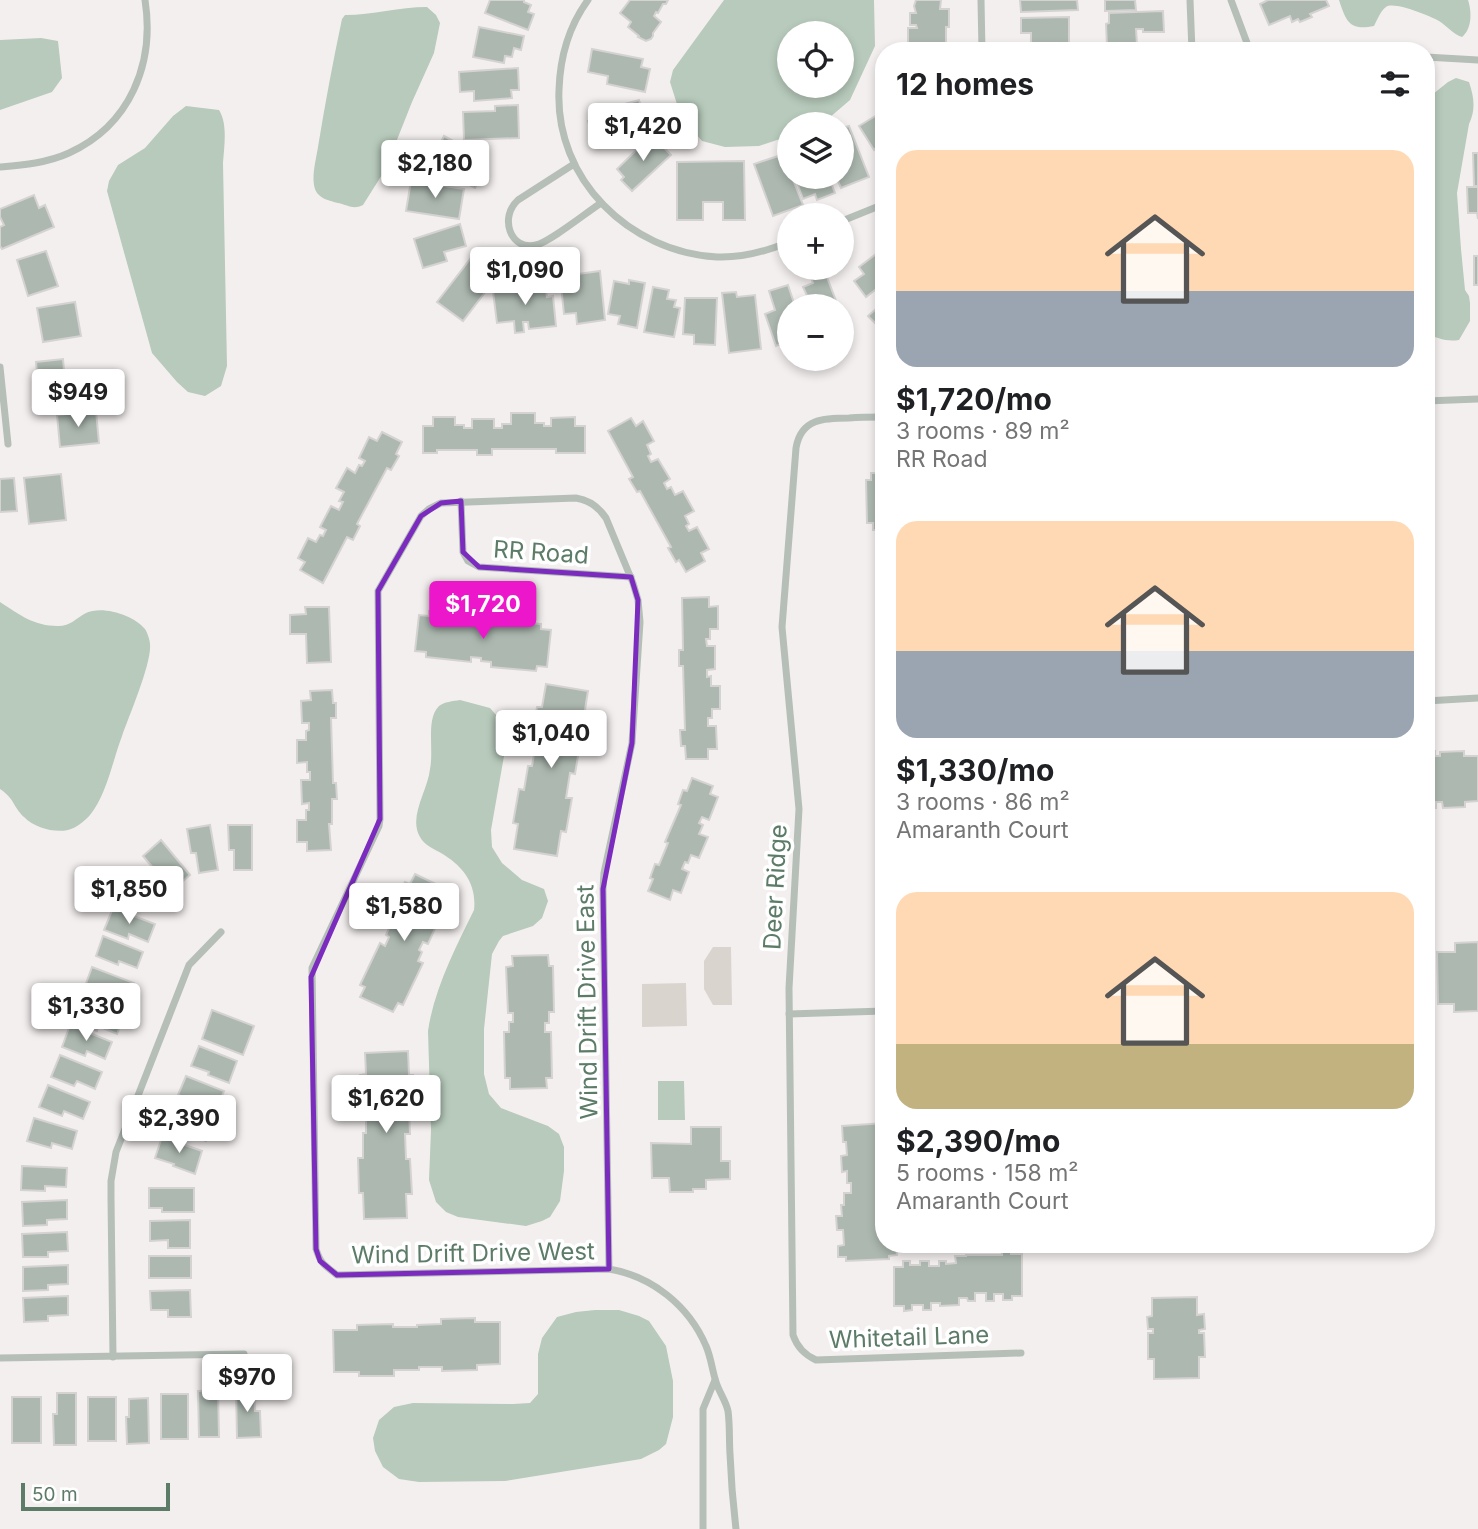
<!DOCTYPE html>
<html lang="en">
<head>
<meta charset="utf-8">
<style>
  body { margin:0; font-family:Inter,sans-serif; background:#f2f2f2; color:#202124; height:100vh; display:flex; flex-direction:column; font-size:26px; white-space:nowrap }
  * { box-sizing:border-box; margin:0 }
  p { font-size:23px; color:#757577 }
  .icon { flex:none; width:38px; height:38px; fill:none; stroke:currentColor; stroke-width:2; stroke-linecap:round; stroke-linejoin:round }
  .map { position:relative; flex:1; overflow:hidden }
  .side { position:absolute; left:875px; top:42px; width:560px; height:1211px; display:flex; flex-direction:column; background:#fff; border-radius:28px; box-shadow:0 4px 10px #0003 }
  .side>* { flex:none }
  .controls { position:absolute; left:777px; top:21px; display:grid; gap:14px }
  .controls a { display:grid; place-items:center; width:77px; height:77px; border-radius:50%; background:#fff; box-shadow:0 4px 10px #0003; font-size:35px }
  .scale { position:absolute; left:21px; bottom:18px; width:149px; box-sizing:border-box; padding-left:7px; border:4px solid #5d7c68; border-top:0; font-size:19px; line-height:24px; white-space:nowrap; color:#5d7c68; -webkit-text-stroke:5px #fff; paint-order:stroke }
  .price { position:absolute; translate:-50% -60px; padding:0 16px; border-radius:7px; background:#fff; color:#222; font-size:23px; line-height:46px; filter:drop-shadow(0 2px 4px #0008) }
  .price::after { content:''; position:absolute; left:50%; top:42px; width:21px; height:16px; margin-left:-10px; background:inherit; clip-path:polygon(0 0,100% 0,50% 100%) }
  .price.selected { background:#ec17cb; color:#fff }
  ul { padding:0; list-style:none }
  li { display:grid; align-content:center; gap:14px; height:371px; padding:0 21px }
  li span { display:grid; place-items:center; height:217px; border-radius:21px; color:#555 }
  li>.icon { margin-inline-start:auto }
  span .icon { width:126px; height:126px; fill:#fffc; stroke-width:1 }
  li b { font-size:30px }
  h2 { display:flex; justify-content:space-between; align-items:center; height:84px; padding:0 21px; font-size:30px }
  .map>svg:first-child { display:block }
  .green { fill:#d9d4ce }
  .water { fill:#b7cabb; fill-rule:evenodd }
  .building { fill:#acb8b0; stroke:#d5d2d2; stroke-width:2 }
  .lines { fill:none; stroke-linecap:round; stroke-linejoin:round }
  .minor { stroke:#b5bfb8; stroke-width:7 }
  .marked { fill:none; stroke:#7b2cbf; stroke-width:5; stroke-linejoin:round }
  .labels { text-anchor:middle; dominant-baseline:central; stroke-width:7; stroke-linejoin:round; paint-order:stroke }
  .street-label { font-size:24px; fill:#5d7c68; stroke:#fff }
</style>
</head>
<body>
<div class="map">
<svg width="1478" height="1529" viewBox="0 0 1478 1529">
  <rect width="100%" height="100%" fill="#f4efef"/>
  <!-- green -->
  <g class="green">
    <polygon points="713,947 731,947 732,1005 713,1005 704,989 704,961"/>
    <polygon points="686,983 687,1026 642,1027 642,984"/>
  </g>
  <!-- water -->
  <g class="water">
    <path d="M724 0H874L875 46 850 100 829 118 816 124H789V136L759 146 725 147 702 141 681 117 670 82 673 70ZM842 33V86H789V33Z"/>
    <path d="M1339 0H1468C1472 12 1472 29 1462 37 1453 34 1447 26 1439 21 1430 16 1394 1 1386 7 1381 10 1377 20 1374 26 1349 31 1346 21 1339 0Z"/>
    <path d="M427 7 436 15 440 23 434 53 412 102 385 170 363 205C353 210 348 205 338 203 327 200 316 198 314 185 312 174 316 159 318 147 325 104 333 61 342 19L345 15C373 15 399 7 427 7Z"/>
    <polygon points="41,38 58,41 62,78 52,92 0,110 0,40"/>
    <path d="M1456 78 1469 82C1474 97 1476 109 1469 124L1457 193 1461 249 1465 290 1469 296 1470 303V321L1459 340C1446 342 1437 338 1426 333V124L1431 117 1430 106 1433 104V94L1448 82Z"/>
    <path d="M186 106 219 110C228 124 224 147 223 163L227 366 221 386 205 396 188 392 177 382 152 353 107 191 109 181 118 165 145 148 173 116Z"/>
    <path d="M0 602C20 615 34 626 58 626 71 626 76 618 86 613 102 605 134 615 145 629 147 632 150 640 150 644 152 663 129 716 122 736 113 760 106 796 90 815 85 821 76 828 68 830 54 833 35 828 24 817 13 807 15 799 0 789Z"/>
    <path d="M460 700 490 708 504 724 507 739 491 830 492 847 502 863 522 880 544 889 548 901 542 918 533 926 503 936 499 941 492 954 484 1029V1074L489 1094 501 1108 548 1126 559 1134 564 1147V1171L560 1201 550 1217 542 1221 526 1226 458 1217 446 1212 436 1202 429 1180 431 1130 428 1031C434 989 456 947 474 910 477 884 463 866 441 853 434 849 424 845 420 837 408 817 428 790 430 769 432 759 431 748 431 737 431 727 431 714 439 706 444 702 453 701 460 700Z"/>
    <polygon points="658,1081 684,1081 685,1120 658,1120"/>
    <polygon points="595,1310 619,1310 639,1316 649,1321 666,1346 673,1381 673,1417 666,1444 659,1450 641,1459 505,1481 419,1482 399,1479 383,1467 375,1451 373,1438 379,1420 394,1407 413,1403 513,1404 530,1403 538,1394 538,1354 542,1338 557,1317 576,1312"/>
  </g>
  <!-- building -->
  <g class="building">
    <polygon points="490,0 524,0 524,2 531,5 528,12 534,14 528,30 485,13"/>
    <polygon points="630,0 668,0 666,4 663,4 658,13 656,12 654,16 661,22 653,33 653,36 651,39 646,41 638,37 639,36 628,27 631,22 620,13"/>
    <polygon points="916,0 941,0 940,9 949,9 949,27 946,27 946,45 932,45 932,51 908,51 907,48 908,42 908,28 917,28 916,25 910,25 910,13 916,13 914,6"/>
    <polygon points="1020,0 1077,0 1078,10 1021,12"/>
    <polygon points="1105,0 1135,0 1136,10 1105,11"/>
    <polygon points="1268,0 1326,0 1329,6 1310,14 1312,17 1300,22 1298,19 1292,22 1290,16 1269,25 1260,4"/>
    <polygon points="1163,11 1164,32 1143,32 1143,29 1136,29 1137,45 1107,46 1106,24 1109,23 1109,13"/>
    <polygon points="1069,17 1069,47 1038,48 1038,43 1031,43 1031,33 1021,33 1021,18"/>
    <polygon points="479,27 524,36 521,50 514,48 512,57 505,56 504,63 473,57"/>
    <polygon points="1165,46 1165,51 1105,51 1105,48"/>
    <polygon points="592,49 643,59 641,67 650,69 645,92 607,84 608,76 588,72"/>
    <polygon points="518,68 519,90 511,90 512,98 474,101 474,91 460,92 459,72"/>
    <polygon points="639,100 648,128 595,143 588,121 605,116 603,110"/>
    <polygon points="518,105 519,138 464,140 463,112 495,111 495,106"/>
    <polygon points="882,112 884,114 884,165 877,154 878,154 875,149 874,150 859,126"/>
    <polygon points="849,126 869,177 841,188 836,177 842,177 842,128"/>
    <polygon points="652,135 671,155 632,191 621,180 624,177 617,169"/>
    <polygon points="444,136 475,153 471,162 486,170 475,188 429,164 433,157 426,153 431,142 439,146"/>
    <polygon points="1473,153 1478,153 1478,186 1474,186"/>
    <polygon points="784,154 789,169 789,177 792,177 803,205 773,216 754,164"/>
    <polygon points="744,161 745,220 723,220 723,202 703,202 703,220 677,220 677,162"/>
    <polygon points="795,177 829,177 835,193 817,200 815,194 803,199"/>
    <polygon points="411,181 464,189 459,219 406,211"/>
    <polygon points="1467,187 1478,187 1478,219 1477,213 1468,213"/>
    <polygon points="34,195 39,208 45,205 54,227 2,249 0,246 0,227 4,225 0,217 0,209"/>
    <polygon points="460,224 466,246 444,252 447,261 423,268 414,239"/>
    <polygon points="884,248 884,283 866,297 854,281 864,274 859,267"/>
    <polygon points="46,251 58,286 28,296 17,260"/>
    <rect x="1474" y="256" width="4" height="29"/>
    <polygon points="471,258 496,278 463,321 437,302"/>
    <polygon points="600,271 605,320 577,324 576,313 564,314 560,276 575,275 575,278 579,277 578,274"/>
    <polygon points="825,272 838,306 810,306 812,306 803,287 813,283 811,278"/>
    <polygon points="629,280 645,283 637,328 618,324 620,316 608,314 614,281 629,284"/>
    <polygon points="532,282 533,288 545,286 547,297 553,296 556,326 529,329 528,322 523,322 524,332 515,333 514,321 497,323 493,292 505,291 505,288 517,286 517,284"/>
    <polygon points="788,285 795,306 789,306 789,341 776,346 765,314 775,310 769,291"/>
    <polygon points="653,287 669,290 667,299 676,300 674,307 680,308 674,337 644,332"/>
    <polygon points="736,292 737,297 755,295 761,349 729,353 722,293"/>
    <polygon points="685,298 717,298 715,345 694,344 694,335 683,334"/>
    <polygon points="75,302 81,336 43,342 37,308"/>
    <polygon points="884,302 884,332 868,316"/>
    <polygon points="63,359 66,393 39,396 36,362"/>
    <polygon points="96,411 99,443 60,447 57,415"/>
    <polygon points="511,413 535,413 535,423 544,423 544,426 551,426 551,418 575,417 575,426 585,426 585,453 556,453 556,449 492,449 492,455 477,455 477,450 437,450 437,453 423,453 423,426 433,426 433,417 455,417 455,425 464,425 464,428 472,428 472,419 494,419 494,428 502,428 502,424 511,424"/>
    <polygon points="631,418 636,426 643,421 654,441 647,445 651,454 648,456 651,462 658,459 670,479 664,483 667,489 671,487 675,495 683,491 694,511 685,516 689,524 686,526 689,531 697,527 709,549 701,553 705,561 686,572 679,560 676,562 668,548 671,547 640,491 637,492 629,479 633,477 608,431"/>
    <polygon points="382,432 402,442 396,454 399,456 391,470 387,468 357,524 360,526 353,540 347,537 323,583 300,570 305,562 298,558 308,538 316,542 320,535 323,536 326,530 320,527 331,506 339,510 343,502 339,501 344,492 336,488 347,468 355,473 359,465 362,466 365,461 359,458 369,437 377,441"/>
    <polygon points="871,473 883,473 884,530 873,530 873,523 867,523 866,480 871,480"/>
    <polygon points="61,474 66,520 29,524 24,478"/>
    <polygon points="14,478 17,511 0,512 0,479"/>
    <polygon points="709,597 709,607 718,606 718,629 710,629 710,639 706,639 707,646 715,646 715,669 707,670 707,677 711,676 711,686 720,686 720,709 712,709 712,718 708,718 708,726 716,726 717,749 708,749 708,759 686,759 685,746 681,746 680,730 685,730 683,666 679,666 679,650 683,650 682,598"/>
    <polygon points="305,607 329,607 331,662 307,663 306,634 290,634 290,615 306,614"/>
    <polygon points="429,611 475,615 474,620 486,621 485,625 494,626 494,620 541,624 541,629 551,630 547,667 537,666 536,671 491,667 491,662 481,661 481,658 471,657 471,662 426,657 426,652 415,651 419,615 429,616"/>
    <polygon points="546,684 588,691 584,716 589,717 583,751 579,750 575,774 570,773 566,798 572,798 566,832 561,831 557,856 514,849 518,824 513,823 519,789 524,790 528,766 532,766 536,743 531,742 537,707 542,707"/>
    <polygon points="332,690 333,703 336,703 336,718 331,718 333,783 336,783 337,799 332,799 332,824 329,824 331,850 307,851 307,842 297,842 297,820 306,820 306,810 309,810 309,803 302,804 301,780 310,780 310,772 307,772 307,762 297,763 297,740 306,740 306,731 309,730 309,723 302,723 301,701 311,700 310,691"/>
    <polygon points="1426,751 1435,751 1435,756 1440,756 1440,752 1464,751 1464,756 1478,756 1478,801 1465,802 1465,807 1443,808 1442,802 1436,802 1436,808 1426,808"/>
    <polygon points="692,778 713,786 710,794 718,797 709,820 702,817 699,823 703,825 699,834 708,837 699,858 691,855 688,863 685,862 682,869 689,872 681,893 673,890 670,900 648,891 653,879 650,878 655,864 659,865 668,843 665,842 681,805 678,804 683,790 687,791"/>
    <polygon points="210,825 218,870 199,873 196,853 191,853 187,829"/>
    <polygon points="228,825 252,825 252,870 234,870 234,850 229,850"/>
    <polygon points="161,840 190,875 176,887 162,871 159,875 143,856"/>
    <polygon points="415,874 448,890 444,900 447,902 428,944 423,942 419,950 422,952 418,961 423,963 403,1005 398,1003 393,1012 360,997 365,987 360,985 380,943 385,946 389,937 386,935 390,926 385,924 405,882 410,884"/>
    <polygon points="127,878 170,893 163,911 144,904 143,909 119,901"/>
    <polygon points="113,908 155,924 148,942 129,934 128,939 104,930"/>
    <polygon points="103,936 143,952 137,968 119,961 118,965 96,956"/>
    <polygon points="1478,942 1478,1011 1454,1012 1454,1004 1438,1004 1437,952 1455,952 1455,943"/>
    <polygon points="548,955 549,966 553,966 554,1012 549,1012 549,1023 545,1023 545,1032 551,1032 552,1078 546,1078 547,1088 510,1089 510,1078 505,1078 504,1032 509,1032 509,1022 513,1022 513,1013 508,1013 506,967 513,966 512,956"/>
    <polygon points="92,967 134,983 128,1001 109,993 107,998 84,989"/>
    <polygon points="82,1000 124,1016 117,1034 98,1026 97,1031 73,1022"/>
    <polygon points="212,1010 254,1026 243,1055 202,1039"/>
    <polygon points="70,1025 112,1042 105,1059 87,1051 85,1056 62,1047"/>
    <polygon points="199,1046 237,1061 229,1083 208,1075 209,1072 191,1066"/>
    <polygon points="408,1051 409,1075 413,1075 414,1111 409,1111 410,1134 405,1134 406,1159 410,1159 412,1194 406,1194 407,1218 364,1219 363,1193 359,1193 358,1158 363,1158 363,1133 366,1133 366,1110 361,1110 360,1075 366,1074 365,1053"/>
    <polygon points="60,1055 102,1072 95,1089 77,1081 74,1086 51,1077"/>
    <polygon points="186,1076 224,1091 216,1112 196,1104 197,1102 178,1095"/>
    <polygon points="48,1085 90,1102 83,1119 64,1111 62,1116 39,1107"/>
    <polygon points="175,1104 215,1119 206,1141 185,1133 186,1131 168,1124"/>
    <polygon points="34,1118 77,1131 72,1149 52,1143 51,1148 27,1141"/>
    <polygon points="884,1123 884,1244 896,1244 897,1255 889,1256 889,1259 846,1261 846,1257 838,1257 838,1246 844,1245 843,1230 837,1230 836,1216 842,1216 841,1205 844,1205 844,1193 851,1193 851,1183 847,1183 847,1171 842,1172 841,1156 847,1155 846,1142 843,1142 842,1126"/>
    <polygon points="691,1127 721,1127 721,1161 730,1161 730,1179 706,1180 706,1189 693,1189 693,1192 670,1192 669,1178 652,1178 651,1143 691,1144"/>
    <polygon points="162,1137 202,1151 195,1174 173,1166 174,1164 155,1158"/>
    <polygon points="22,1166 67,1168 66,1187 45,1186 45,1191 21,1190"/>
    <polygon points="149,1188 194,1188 194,1212 162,1212 162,1208 149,1208"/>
    <polygon points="67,1200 67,1219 47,1220 47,1225 23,1226 22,1202"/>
    <polygon points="190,1220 190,1248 168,1248 168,1240 150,1241 150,1221"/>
    <polygon points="67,1232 68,1251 48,1252 48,1257 23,1257 22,1234"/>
    <polygon points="1002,1251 1011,1251 1011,1254 1022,1254 1022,1296 1012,1296 1012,1300 1003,1300 1003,1294 994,1294 994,1301 986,1301 986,1293 975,1293 975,1301 968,1301 967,1298 959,1298 959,1305 940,1306 940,1303 931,1303 931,1310 923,1310 923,1305 912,1305 912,1310 904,1311 904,1306 894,1306 894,1267 903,1267 903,1261 910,1261 910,1265 920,1265 920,1261 929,1261 929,1266 939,1266 939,1261 946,1261 946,1264 956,1263 955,1256 966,1256 966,1255 1002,1255"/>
    <rect x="149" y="1256" width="42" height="22"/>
    <polygon points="68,1265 68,1284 48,1285 48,1290 23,1291 23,1267"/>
    <polygon points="190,1290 191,1317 168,1317 168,1310 151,1310 150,1291"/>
    <polygon points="68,1296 68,1315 48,1316 48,1321 24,1322 23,1298"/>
    <polygon points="1197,1297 1197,1315 1204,1314 1205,1329 1199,1330 1199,1333 1204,1333 1205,1357 1199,1357 1199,1378 1154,1379 1154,1359 1148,1359 1148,1333 1153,1333 1153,1329 1148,1329 1147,1317 1152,1316 1152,1298"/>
    <polygon points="475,1318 475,1322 500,1322 500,1364 477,1365 477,1370 442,1371 442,1367 419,1367 419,1370 394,1370 394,1376 359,1376 359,1372 334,1372 333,1330 357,1330 357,1325 393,1324 393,1327 417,1327 417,1325 441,1324 441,1319"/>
    <polygon points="236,1388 254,1388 255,1411 260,1411 261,1437 237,1438"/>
    <polygon points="218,1390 219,1437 199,1437 198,1391"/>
    <polygon points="57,1393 76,1393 76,1445 54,1445 53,1414 57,1414"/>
    <rect x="161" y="1394" width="27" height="45"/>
    <rect x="12" y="1397" width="29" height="46"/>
    <rect x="88" y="1397" width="28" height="44"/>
    <polygon points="148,1398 149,1443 127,1444 126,1417 129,1417 129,1399"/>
  </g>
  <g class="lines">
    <!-- minor -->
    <g class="minor">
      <path d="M588 0C569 26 560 57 559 90 555 179 629 252 717 257 741 258 767 251 789 242"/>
      <polyline points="981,0 982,51"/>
      <polyline points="1190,0 1192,51"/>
      <polyline points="1231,0 1250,51"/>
      <polyline points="1426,57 1478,60"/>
      <path d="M574 164 518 200C499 217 510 251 536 245 550 242 587 212 601 203"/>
      <path d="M0 167C23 165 47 163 69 153 130 125 155 64 145 0"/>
      <polyline points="842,221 884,204"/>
      <polyline points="0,367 8,444"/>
      <polyline points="1426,401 1478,399"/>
      <path d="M884 417C872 417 861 417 849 418 825 418 801 418 796 448L782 627 799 809 789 988 793 1335C797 1347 805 1355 816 1360L1021 1353"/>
      <polyline points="461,501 463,552 468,561 479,567 631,577"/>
      <polyline points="1426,701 1478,698"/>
      <polyline points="789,1014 884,1011"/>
      <path d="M609 1269 603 889 604 873 632 743 640 622 638 600 633 583 606 518C598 506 589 500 576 498L441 503 429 509 421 516 378 591 380 819 379 826 312 968 316 1249C321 1265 325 1265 337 1275L609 1269C652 1276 689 1306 706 1346 711 1357 712 1370 716 1382 719 1392 726 1401 728 1411 730 1425 729 1440 730 1454 731 1479 733 1504 736 1529"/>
      <polyline points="113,1357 111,1198 111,1181 116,1152 189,965 221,932"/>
      <polyline points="0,1358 244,1354"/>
      <polyline points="703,1529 703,1409 715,1380"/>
    </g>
  </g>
  <!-- marked area -->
  <path class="marked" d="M461 501 463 552 479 567 631 577 638 600 632 743 603 889 609 1269 337 1275 320 1261 316 1249 311 977 380 819 378 591 421 516 441 503Z"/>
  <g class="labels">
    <!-- street labels -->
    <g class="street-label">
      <text transform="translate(541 552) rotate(4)">RR Road</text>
      <text transform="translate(775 887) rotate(-87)">Deer Ridge</text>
      <text transform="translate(587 1002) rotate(-91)">Wind Drift Drive East</text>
      <text transform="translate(473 1253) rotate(-1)">Wind Drift Drive West</text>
      <text transform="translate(909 1337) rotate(-2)">Whitetail Lane</text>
    </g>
  </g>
</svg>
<div class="controls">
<a><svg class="icon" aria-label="locate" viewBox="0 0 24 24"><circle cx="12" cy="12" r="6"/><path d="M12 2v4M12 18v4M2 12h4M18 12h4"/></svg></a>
<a><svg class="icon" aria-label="layers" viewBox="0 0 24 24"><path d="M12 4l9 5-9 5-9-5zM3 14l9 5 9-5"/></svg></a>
<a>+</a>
<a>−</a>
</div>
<div class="scale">50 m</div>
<b class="price" style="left:643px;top:163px">$1,420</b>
<b class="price" style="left:435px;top:200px">$2,180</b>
<b class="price" style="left:525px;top:307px">$1,090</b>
<b class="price" style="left:78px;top:429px">$949</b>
<b class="price selected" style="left:483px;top:641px">$1,720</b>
<b class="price" style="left:551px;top:770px">$1,040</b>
<b class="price" style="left:129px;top:926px">$1,850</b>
<b class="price" style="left:404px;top:943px">$1,580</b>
<b class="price" style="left:86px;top:1043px">$1,330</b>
<b class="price" style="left:386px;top:1135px">$1,620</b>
<b class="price" style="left:179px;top:1155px">$2,390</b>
<b class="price" style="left:247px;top:1414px">$970</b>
<section class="side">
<h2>12 homes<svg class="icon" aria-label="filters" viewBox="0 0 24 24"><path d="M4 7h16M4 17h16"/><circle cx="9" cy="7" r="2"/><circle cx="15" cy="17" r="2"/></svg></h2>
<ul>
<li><span style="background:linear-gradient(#ffd9b3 65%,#9aa5b1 0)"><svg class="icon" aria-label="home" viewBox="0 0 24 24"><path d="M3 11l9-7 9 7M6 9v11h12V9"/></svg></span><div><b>$1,720/mo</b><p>3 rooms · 89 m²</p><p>RR Road</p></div></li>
<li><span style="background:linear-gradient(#ffd9b3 60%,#9aa5b1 0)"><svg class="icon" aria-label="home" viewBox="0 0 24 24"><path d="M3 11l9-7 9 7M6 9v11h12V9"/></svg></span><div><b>$1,330/mo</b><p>3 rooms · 86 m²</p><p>Amaranth Court</p></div></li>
<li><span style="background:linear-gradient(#ffd9b3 70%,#c2b280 0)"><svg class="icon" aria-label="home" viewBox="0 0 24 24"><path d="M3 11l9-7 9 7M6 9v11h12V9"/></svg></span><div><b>$2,390/mo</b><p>5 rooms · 158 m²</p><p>Amaranth Court</p></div></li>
</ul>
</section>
</div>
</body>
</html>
